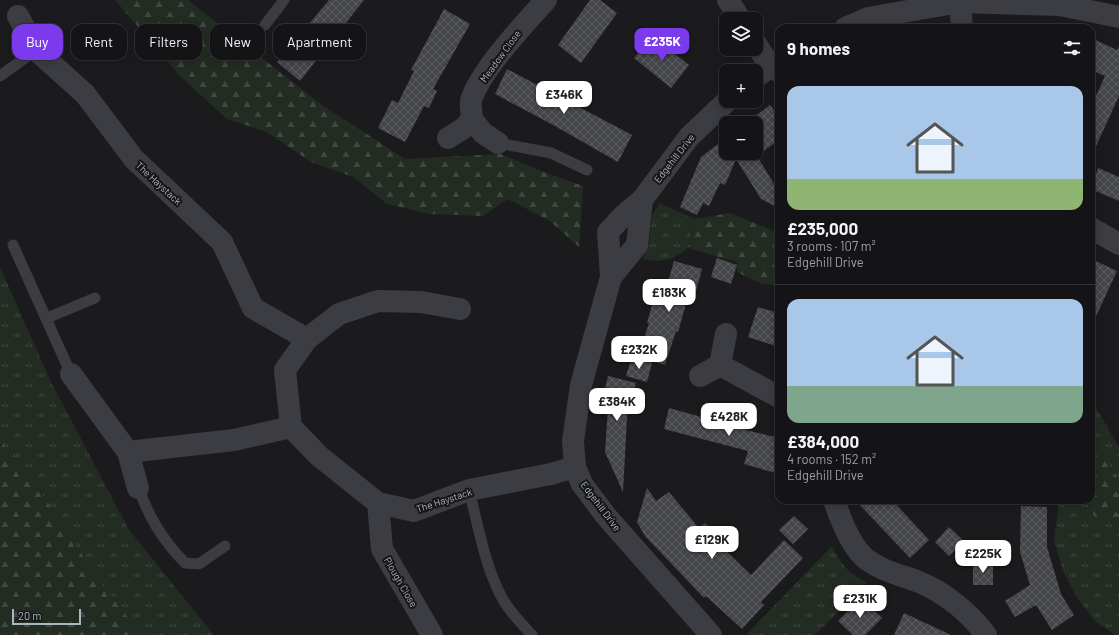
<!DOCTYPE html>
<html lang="en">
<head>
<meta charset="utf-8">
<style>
  body { margin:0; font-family:Barlow,sans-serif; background:#1d1d1f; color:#f1f3f6; height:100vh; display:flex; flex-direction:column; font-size:15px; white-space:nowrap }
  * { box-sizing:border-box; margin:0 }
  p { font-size:13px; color:#9d9ea1 }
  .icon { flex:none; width:22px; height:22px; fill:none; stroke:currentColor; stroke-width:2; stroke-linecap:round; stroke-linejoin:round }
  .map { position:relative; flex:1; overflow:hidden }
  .sheet { position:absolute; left:775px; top:24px; width:320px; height:480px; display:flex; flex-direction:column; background:#141416; border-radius:12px; box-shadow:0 2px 10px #0003,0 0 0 1px #333335 }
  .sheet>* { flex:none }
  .guide { position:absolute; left:12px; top:24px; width:380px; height:36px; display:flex; gap:8px }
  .buttons { position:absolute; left:719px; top:12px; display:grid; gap:8px }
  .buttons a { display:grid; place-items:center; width:44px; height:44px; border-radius:8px; background:#141416; box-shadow:0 2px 10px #0003,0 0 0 1px #333335; font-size:20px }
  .scale { position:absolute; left:12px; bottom:10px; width:69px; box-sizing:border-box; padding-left:4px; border:2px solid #aeb3bc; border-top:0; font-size:11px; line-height:14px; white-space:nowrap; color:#aeb3bc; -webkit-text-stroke:3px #161618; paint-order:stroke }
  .price { position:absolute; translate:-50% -34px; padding:0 9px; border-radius:8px; background:#fff; color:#222; font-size:13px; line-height:26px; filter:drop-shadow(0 1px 2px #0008) }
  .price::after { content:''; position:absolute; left:50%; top:24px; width:12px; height:9px; margin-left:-6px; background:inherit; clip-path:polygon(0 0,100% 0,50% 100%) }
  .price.active { background:#7c3aed; color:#fff }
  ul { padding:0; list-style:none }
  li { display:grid; align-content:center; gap:8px; height:212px; padding:0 12px }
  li+li { border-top:1px solid #333335 }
  li span { display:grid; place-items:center; height:124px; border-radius:12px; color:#555 }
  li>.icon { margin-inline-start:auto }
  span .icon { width:72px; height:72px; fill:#fffc; stroke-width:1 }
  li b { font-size:17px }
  h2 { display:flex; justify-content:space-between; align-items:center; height:48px; padding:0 12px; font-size:17px }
  .pill { padding:0 14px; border-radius:12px; background:#141416; box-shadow:0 2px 10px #0003,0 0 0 1px #333335; font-size:14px; line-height:36px }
  .pill.active { background:#7c3aed; color:#fff }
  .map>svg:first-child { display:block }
  .grass { fill:url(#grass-tufts) }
  .forest { fill:url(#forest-firs) }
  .building { fill:url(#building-cross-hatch) }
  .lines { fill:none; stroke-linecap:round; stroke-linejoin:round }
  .service { stroke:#3c3d42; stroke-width:11 }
  .minor { stroke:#3c3d42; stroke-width:22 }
  .labels { text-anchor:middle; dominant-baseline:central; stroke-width:4; stroke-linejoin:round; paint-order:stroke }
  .street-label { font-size:10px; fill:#aeb3bc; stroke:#161618 }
</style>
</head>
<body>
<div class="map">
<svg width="1119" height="635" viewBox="0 0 1119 635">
  <defs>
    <pattern id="grass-tufts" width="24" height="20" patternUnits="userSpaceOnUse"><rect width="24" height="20" fill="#232c23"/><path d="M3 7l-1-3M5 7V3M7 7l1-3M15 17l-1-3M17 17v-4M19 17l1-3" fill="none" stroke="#404841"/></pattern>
    <pattern id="forest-firs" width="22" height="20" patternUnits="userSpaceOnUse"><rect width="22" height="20" fill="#232c23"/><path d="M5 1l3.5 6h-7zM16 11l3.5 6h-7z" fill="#404841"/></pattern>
    <pattern id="building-cross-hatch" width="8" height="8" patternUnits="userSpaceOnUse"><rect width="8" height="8" fill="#45464a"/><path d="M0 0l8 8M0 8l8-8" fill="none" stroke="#5d5e62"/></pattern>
  </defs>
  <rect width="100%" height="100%" fill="#1b1b1d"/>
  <!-- grass -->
  <g class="grass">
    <path d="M660 203 694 219 688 248C674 260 661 263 643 259L649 242 652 215Z"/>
    <polygon points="0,267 50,380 129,530 214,635 141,635 98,580 25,468 0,440"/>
    <polygon points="1091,399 1119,447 1119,635 1115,635 1096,622 1078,599 1064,573 1054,541 1059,500 1085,500 1098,523 1118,478 1091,437"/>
    <path d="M832 546C840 562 850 577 868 582L815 635H746Z"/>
  </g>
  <!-- forest -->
  <g class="forest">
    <polygon points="115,0 188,0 322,105 405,159 501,154 541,171 583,186 579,247 550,221 508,199 483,216 430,214 387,204 353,177 311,162 267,132 227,119 181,77"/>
    <polygon points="730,213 779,233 779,285 762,284 737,272 737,262 688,248 694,219"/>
    <polygon points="1091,437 1118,478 1118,516 1098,523 1085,500 1091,500"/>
    <polygon points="0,440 25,468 98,579 141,635 0,635"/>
  </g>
  <!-- building -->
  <g class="building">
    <polygon points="329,0 364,0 300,81 277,62"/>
    <polygon points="590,0 600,0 617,13 581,63 558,45"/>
    <polygon points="444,9 470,24 433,89 437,91 429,108 424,106 405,142 378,128 392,100 398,103 414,71 411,70"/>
    <polygon points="653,36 689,65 671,88 634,58"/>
    <polygon points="1091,38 1117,50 1119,46 1119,96 1091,157 1091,107 1105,76 1091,70"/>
    <polygon points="507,69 632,135 618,162 555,126 495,94"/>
    <polygon points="770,105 779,117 779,140 757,156 774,184 779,186 779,208 761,199 736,159 725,185 720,183 709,206 703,203 697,215 680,207 701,157 726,138 726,153 756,153 756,123 746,123"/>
    <polygon points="1098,168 1119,177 1119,201 1091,189"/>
    <polygon points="717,258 737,265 731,284 711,277"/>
    <polygon points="674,261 702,269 694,299 688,297 678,332 676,331 665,365 638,357 649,323 647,323 655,294 664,296"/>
    <polygon points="1096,261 1117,271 1091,327 1091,272"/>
    <polygon points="758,307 779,313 779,347 748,337"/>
    <polygon points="632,357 652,363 647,382 626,376"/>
    <polygon points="608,376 636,383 627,418 623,492 605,452 608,408 601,406"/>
    <polygon points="669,408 719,422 722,412 749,419 746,430 779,438 779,474 744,464 748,451 664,429"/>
    <polygon points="647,488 656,501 669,492 699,528 705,523 718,537 715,540 751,575 784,540 803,558 761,602 764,605 742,629 706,596 704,598 645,536 637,522"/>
    <polygon points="855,500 892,500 929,540 910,558"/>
    <polygon points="1021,506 1047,507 1047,547 1061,594 1074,615 1052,630 1036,605 1015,617 1005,601 1030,585 1020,552"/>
    <polygon points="794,516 808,529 793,544 779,530"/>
    <polygon points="949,527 964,541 949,556 935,542"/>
    <rect x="973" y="564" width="20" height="21"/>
    <polygon points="861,598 882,618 865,635 853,635 838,621"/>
    <polygon points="904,613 951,635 894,635"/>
  </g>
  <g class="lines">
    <!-- service -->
    <g class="service">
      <polyline points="265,25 284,0"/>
      <polyline points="770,66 779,80"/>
      <polyline points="0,76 36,50"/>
      <polyline points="498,143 551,153 587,170"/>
      <polyline points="13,245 71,374"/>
      <polyline points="47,318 95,298"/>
      <path d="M138 488C151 520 161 538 185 563L199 564 225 546"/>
      <path d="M469 490C478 525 484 562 500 594 507 609 521 623 532 635"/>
    </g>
    <!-- minor -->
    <g class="minor">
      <polyline points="728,0 740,19"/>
      <polyline points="960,2 962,28"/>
      <polyline points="18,16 36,50 85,94 134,159 222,242 253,308 307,339"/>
      <polyline points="845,28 868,18 960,2 1060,5 1119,17"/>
      <polyline points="756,44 770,66"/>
      <polyline points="756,77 779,61"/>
      <polyline points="472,119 483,133 498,143"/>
      <path d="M448 138 464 128 472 119C472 114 470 106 471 101 478 73 526 22 546 0"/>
      <polyline points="1091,228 1119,244"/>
      <polyline points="611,277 608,232 623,216 642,200"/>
      <polyline points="460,309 421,302 378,301 339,314 307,339 285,370 291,427 319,456 378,503 414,511 469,490 551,474 575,467"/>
      <polyline points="726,334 720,365 779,397"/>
      <polyline points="71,374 128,452 234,440 291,427"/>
      <polyline points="700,376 720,365"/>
      <polyline points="128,452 138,488"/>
      <path d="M834 500C840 518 851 547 866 559 882 571 901 575 919 582 944 592 970 613 986 635"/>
      <polyline points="378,503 382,549 432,635"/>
      <polyline points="711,635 606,516 582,484 575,467 573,441 581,385 611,277 637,245 642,200 689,137 727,101"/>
    </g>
  </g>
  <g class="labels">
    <!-- street labels -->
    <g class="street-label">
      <text transform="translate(500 56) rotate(-54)">Meadow Close</text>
      <text transform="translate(674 158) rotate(-52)">Edgehill Drive</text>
      <text transform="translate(159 183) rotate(43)">The Haystack</text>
      <text transform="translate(444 500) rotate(-18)">The Haystack</text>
      <text transform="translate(601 506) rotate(53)">Edgehill Drive</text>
      <text transform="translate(401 582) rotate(60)">Plough Close</text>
    </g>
  </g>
</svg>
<div class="buttons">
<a><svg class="icon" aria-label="layers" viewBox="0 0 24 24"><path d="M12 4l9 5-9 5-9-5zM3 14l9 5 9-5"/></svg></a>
<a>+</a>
<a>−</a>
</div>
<div class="scale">20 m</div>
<b class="price active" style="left:662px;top:62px">£235K</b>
<b class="price" style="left:564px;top:115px">£346K</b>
<b class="price" style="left:669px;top:313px">£183K</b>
<b class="price" style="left:639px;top:370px">£232K</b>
<b class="price" style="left:617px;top:422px">£384K</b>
<b class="price" style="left:729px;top:437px">£428K</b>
<b class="price" style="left:712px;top:560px">£129K</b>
<b class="price" style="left:983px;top:574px">£225K</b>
<b class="price" style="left:860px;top:619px">£231K</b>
<div class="guide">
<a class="pill active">Buy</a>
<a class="pill">Rent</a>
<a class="pill">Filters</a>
<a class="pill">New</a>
<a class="pill">Apartment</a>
</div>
<section class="sheet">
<h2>9 homes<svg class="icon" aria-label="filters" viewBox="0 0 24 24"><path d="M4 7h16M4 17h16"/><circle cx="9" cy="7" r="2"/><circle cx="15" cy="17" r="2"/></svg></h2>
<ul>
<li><span style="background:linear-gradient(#a9c7e8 75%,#8fb573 0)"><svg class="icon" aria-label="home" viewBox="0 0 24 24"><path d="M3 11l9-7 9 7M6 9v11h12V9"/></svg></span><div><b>£235,000</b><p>3 rooms · 107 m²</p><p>Edgehill Drive</p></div></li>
<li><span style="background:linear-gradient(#a9c7e8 70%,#7fa58c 0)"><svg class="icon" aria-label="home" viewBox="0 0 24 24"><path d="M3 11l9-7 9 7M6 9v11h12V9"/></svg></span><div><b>£384,000</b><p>4 rooms · 152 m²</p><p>Edgehill Drive</p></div></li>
</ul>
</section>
</div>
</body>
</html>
